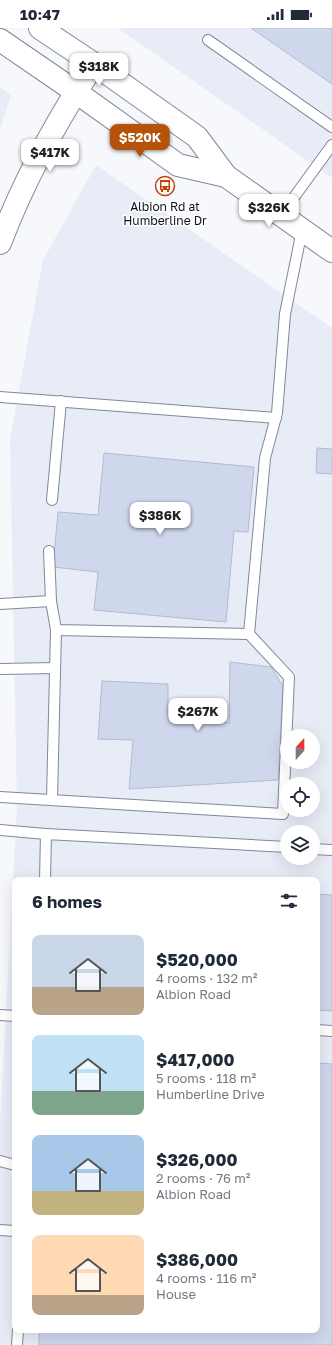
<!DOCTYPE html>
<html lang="en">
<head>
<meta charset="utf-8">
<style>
  body { margin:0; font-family:"Golos Text",sans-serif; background:#f6f6f7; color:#1f2937; height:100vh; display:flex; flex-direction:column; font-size:15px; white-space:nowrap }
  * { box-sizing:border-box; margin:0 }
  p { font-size:13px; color:#747a83 }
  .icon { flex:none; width:22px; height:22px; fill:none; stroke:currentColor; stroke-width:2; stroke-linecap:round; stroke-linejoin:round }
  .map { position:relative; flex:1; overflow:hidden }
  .drawer { position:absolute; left:12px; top:849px; width:308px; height:456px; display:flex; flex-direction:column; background:#fff; border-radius:8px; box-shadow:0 4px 16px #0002 }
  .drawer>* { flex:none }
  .needle { width:26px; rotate:21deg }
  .fabs { position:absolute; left:280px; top:701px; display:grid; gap:8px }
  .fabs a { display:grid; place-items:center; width:40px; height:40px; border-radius:50%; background:#fff; box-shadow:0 4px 16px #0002; font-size:20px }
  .price { position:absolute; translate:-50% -34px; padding:0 9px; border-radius:8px; background:#fff; color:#222; font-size:13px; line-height:26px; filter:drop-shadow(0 1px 2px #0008) }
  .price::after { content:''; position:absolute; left:50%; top:24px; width:12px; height:9px; margin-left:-6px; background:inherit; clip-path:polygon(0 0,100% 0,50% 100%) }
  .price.on { background:#b45309; color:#fff }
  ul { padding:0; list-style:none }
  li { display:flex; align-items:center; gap:12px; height:100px; padding:0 20px }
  li span { display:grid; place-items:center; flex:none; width:112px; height:80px; border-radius:8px; color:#555 }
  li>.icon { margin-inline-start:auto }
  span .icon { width:48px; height:48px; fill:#fffc; stroke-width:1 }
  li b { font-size:17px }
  h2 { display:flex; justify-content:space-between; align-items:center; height:48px; padding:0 20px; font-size:17px }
  .status { display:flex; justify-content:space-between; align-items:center; height:28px; padding:0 20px; background:#fff; direction:ltr }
  .status svg { height:11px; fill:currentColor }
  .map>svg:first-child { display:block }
  .built { fill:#e8ecf7; fill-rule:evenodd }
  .building { fill:#cfd7ed; stroke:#b3bbd0 }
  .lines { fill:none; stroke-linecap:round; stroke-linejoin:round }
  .service-casing { stroke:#80889c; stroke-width:12 }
  .tertiary-casing { stroke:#80889c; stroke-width:24 }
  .secondary-casing { stroke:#80889c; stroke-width:24 }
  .service { stroke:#fff; stroke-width:10 }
  .tertiary { stroke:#fff; stroke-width:22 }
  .secondary { stroke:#fff; stroke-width:22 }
  .labels { text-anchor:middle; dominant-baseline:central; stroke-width:3; stroke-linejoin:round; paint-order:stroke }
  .poi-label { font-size:12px; fill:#0f1219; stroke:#fff }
</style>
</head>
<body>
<div class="status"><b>10:47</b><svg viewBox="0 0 49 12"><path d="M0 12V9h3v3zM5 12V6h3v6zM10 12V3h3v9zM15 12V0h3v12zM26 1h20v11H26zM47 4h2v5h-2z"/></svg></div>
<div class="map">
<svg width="332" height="1317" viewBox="0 0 332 1317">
  <rect width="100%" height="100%" fill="#f6f8fc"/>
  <!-- built -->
  <g class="built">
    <polygon points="117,0 332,0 332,150 138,14"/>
    <polygon points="0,59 11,67 0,102"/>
    <path d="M96 137 332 300V1317H0V1095L17 780 10 411 43 232ZM287 708H313V734H287ZM287 756H313V782H287ZM287 804H313V830H287ZM15 852H317V1302H15Z"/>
  </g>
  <!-- building -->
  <g class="building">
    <polygon points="251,0 332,0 332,56"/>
    <polygon points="317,420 332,421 332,446 316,445"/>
    <polygon points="104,425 254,439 248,504 234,503 226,594 94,582 98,544 53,539 58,484 98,487"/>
    <polygon points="230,634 271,639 283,658 278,752 129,761 133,712 98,711 102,653 168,656 168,689 229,695"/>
    <polygon points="317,866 332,867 332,983 317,982"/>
    <polygon points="317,1035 332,1036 332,1317 39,1317 39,1302 317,1302"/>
  </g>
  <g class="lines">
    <defs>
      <g id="service">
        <polyline points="208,12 332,99"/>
        <polyline points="281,187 332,117"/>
        <polyline points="0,369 276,390"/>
        <polyline points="52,472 61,373"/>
        <polyline points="49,523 51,573 56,602 249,606 265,430 277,385 285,286 302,202"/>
        <polyline points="0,576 51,573"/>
        <polyline points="0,641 55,640"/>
        <polyline points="0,769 283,786 289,649 249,606"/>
        <polyline points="52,771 56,602"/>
        <polyline points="0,802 46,806"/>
        <polyline points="313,821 332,822"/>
        <polyline points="45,852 46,806 287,819"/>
        <polyline points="0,987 15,988"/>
        <polyline points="317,1002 332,1003"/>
        <polyline points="0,1133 15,1137"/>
        <polyline points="0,1202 15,1203"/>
        <polyline points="17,1317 18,1302"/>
      </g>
      <path id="tertiary" d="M0 215C24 152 57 92 94 36"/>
      <g id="secondary">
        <polyline points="40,0 94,36 197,109 226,148 332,223"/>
        <polyline points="0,12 76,64 178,137 226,148"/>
      </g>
    </defs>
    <!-- service casing -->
    <use href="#service" class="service-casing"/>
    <!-- tertiary casing -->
    <use href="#tertiary" class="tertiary-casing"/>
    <!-- secondary casing -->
    <use href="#secondary" class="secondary-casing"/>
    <!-- service -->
    <use href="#service" class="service"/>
    <!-- tertiary -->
    <use href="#tertiary" class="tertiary"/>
    <!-- secondary -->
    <use href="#secondary" class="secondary"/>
  </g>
  <!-- icons -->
  <defs>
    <symbol id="bus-ring" viewBox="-11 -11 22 22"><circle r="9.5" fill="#fff" stroke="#c84208" stroke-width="1.5"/><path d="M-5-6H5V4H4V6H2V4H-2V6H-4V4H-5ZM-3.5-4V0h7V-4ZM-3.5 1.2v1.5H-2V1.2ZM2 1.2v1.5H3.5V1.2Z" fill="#c84208"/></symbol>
  </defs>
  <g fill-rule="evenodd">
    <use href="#bus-ring" x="154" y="147" width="22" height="22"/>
  </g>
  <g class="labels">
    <!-- poi labels -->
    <g class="poi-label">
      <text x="165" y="178">Albion Rd at<tspan x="165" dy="14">Humberline Dr</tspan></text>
    </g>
  </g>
</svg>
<div class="fabs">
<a><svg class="needle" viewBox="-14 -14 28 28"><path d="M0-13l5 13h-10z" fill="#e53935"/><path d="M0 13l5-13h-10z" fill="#747a83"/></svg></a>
<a><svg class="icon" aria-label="locate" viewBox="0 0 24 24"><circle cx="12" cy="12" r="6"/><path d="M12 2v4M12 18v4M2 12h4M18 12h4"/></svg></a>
<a><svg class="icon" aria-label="layers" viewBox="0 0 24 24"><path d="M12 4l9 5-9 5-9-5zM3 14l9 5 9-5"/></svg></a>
</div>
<b class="price" style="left:99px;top:59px">$318K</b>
<b class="price on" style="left:140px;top:130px">$520K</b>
<b class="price" style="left:50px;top:145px">$417K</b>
<b class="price" style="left:269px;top:200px">$326K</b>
<b class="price" style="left:160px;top:508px">$386K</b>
<b class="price" style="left:198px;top:704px">$267K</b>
<section class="drawer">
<h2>6 homes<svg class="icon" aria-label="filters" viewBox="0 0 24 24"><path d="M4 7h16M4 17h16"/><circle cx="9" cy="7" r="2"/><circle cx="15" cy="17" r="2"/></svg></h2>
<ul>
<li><span style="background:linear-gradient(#c9d6e8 65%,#b9a48a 0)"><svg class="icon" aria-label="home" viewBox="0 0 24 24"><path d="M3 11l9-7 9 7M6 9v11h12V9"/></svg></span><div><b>$520,000</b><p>4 rooms · 132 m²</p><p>Albion Road</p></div></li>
<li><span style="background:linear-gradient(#bfe0f5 70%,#7fa58c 0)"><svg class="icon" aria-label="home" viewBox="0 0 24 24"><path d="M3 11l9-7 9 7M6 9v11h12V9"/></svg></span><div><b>$417,000</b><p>5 rooms · 118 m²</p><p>Humberline Drive</p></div></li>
<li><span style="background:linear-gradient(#a9c7e8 70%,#c2b280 0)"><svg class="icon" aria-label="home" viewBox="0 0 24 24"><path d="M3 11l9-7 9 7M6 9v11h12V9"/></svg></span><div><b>$326,000</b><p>2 rooms · 76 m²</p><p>Albion Road</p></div></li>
<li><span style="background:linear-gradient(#ffd9b3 75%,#b9a48a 0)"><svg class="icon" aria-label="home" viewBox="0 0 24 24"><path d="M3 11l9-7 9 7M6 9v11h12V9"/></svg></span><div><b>$386,000</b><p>4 rooms · 116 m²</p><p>House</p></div></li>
</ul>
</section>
</div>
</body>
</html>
